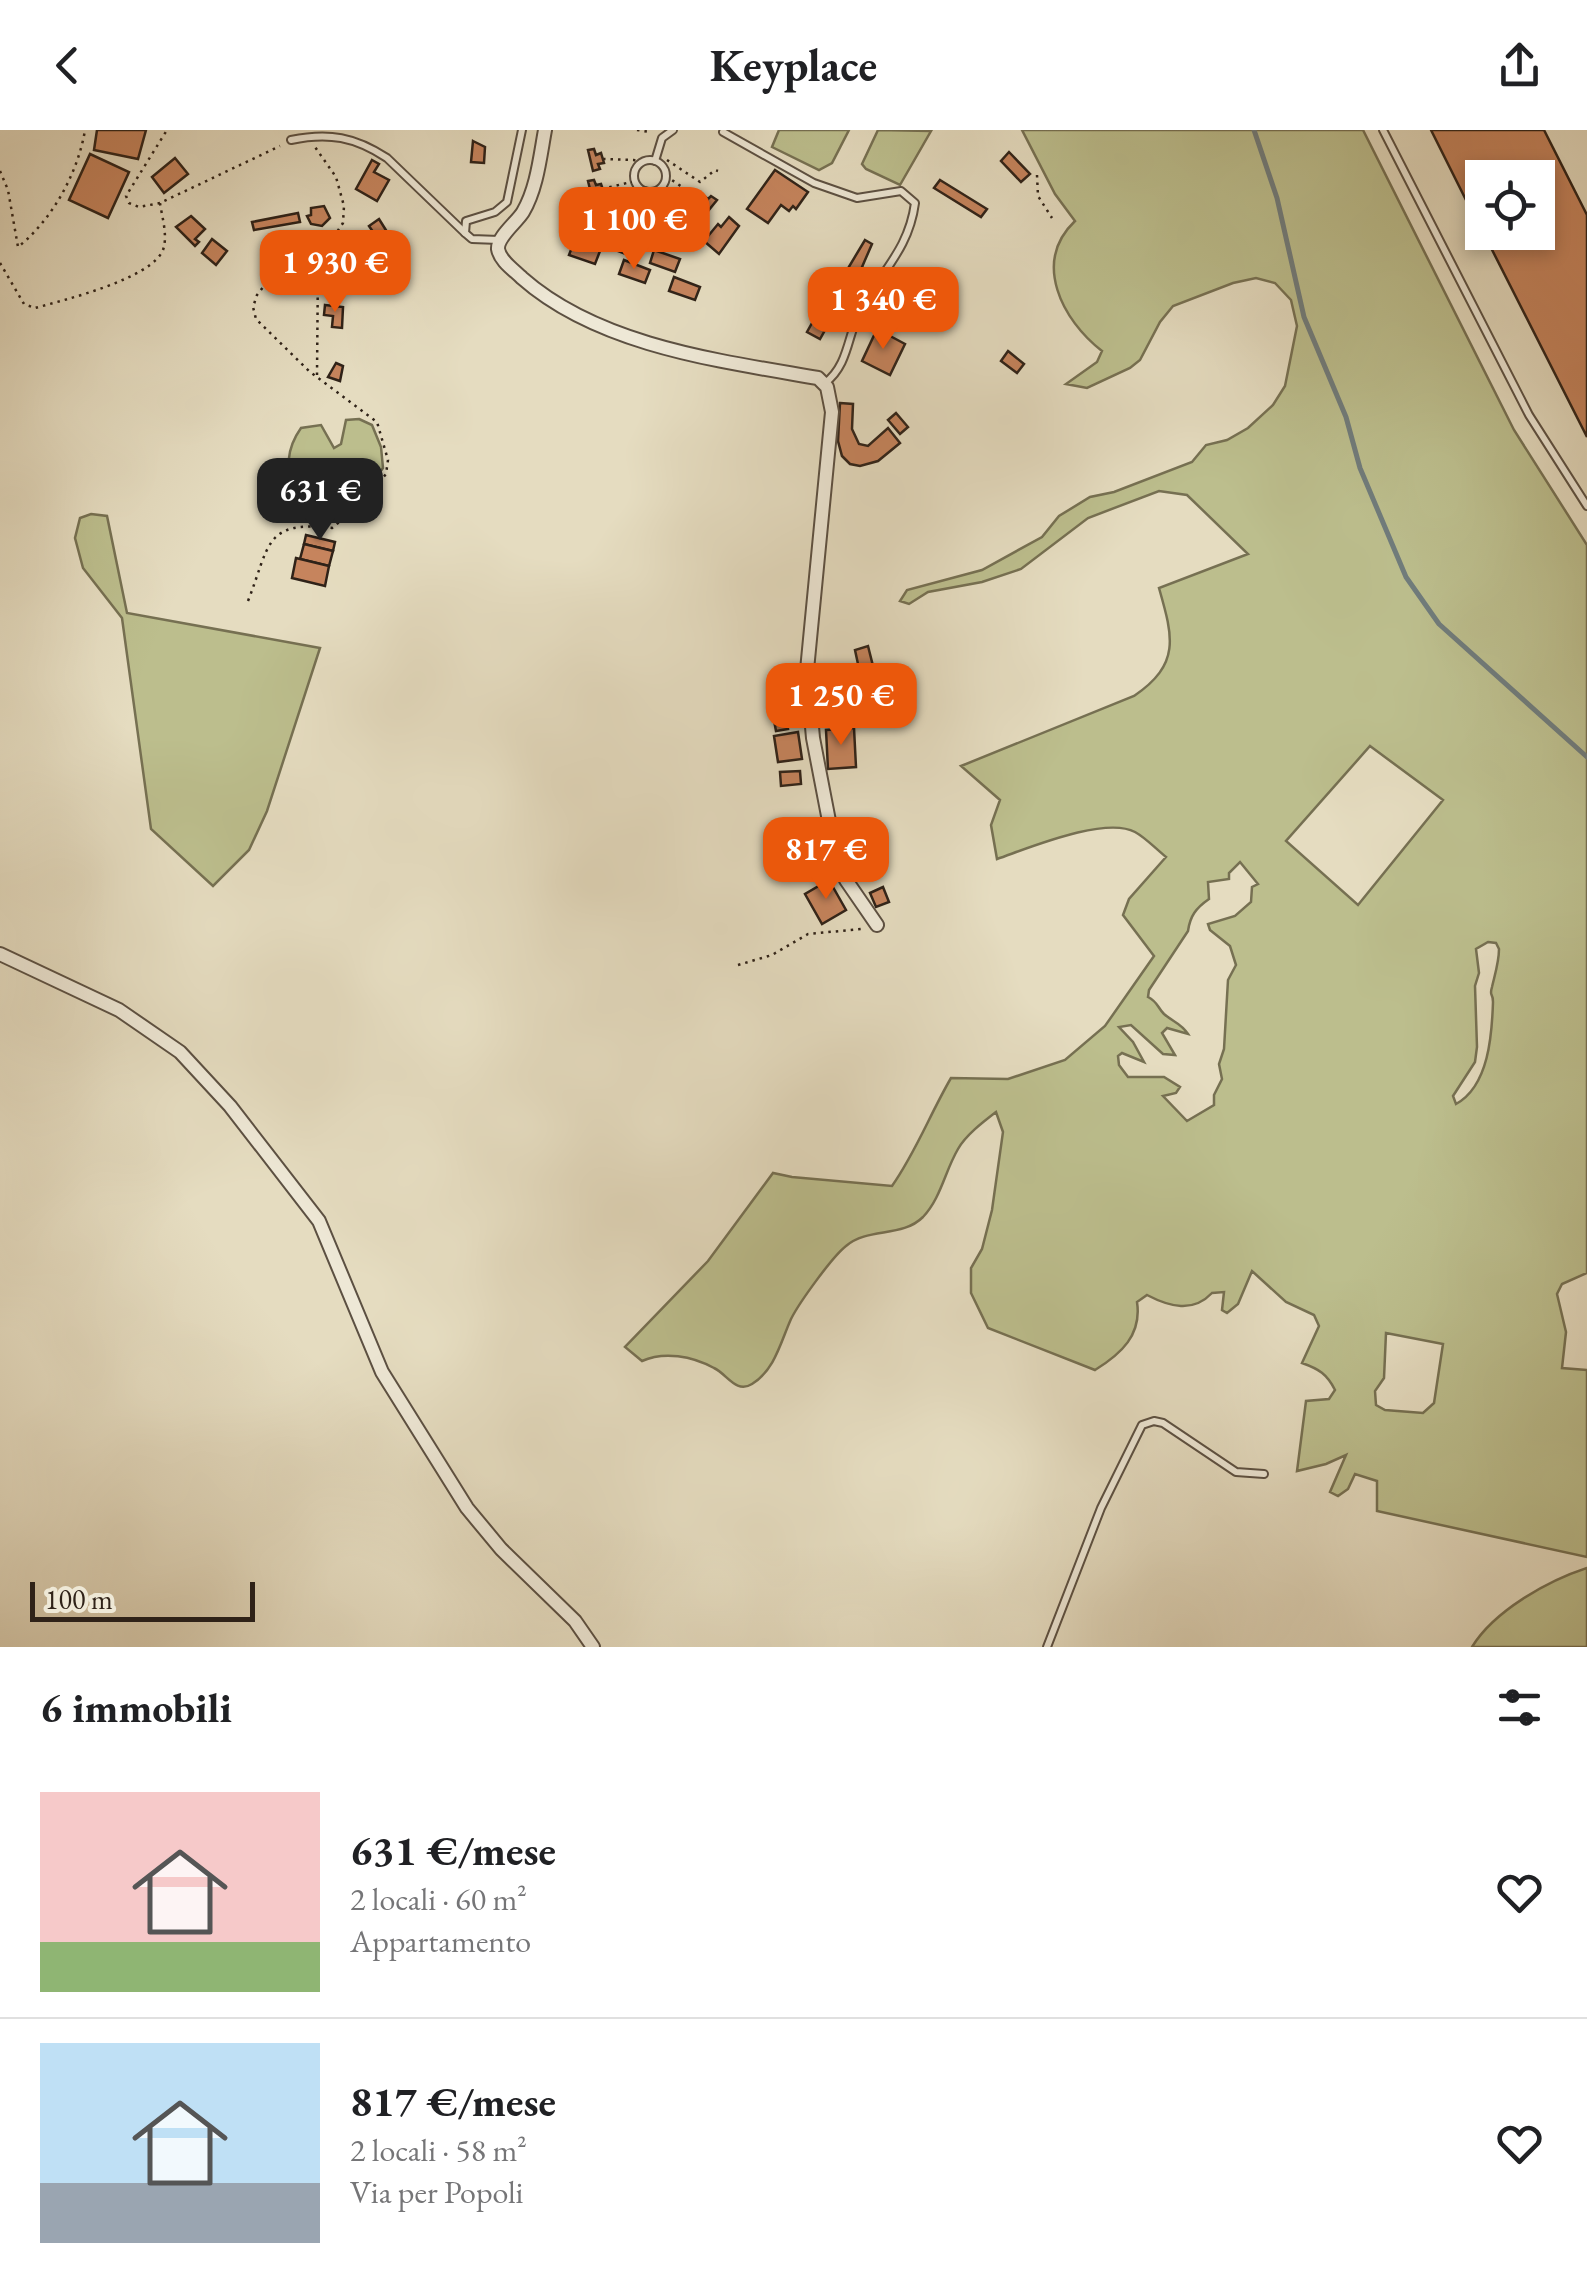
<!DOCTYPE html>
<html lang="it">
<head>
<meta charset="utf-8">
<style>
  body { margin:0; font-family:"EB Garamond",serif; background:#f6f6f6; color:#202124; height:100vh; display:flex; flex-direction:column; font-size:38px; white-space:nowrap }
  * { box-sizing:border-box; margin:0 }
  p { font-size:32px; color:#757577 }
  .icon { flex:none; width:55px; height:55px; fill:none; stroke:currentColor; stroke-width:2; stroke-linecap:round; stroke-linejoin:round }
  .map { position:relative; height:1517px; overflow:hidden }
  .drawer { display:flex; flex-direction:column; background:#fff; flex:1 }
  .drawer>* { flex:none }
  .fabs { position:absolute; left:1465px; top:30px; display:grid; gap:20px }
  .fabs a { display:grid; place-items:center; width:90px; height:90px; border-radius:0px; background:#fff; box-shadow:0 5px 15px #0003; font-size:50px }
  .scale { position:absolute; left:30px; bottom:25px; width:225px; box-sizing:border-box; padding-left:10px; border:5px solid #2f2218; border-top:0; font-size:28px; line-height:35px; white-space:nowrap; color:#2f2218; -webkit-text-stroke:8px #eee8d6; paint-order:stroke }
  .price { position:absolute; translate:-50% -85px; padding:0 22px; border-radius:20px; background:#ea580c; color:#fff; font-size:32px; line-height:65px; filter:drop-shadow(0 2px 5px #0008) }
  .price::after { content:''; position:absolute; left:50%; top:60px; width:30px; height:22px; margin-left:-15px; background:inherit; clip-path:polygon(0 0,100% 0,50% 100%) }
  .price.on { background:#222; color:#fff }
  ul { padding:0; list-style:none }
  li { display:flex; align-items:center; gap:30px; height:250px; padding:0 40px }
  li+li { border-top:2px solid #e0e0e0 }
  li span { display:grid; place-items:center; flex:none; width:280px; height:200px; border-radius:0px; color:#555 }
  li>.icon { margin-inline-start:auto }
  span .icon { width:120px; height:120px; fill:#fffc; stroke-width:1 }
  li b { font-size:42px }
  h2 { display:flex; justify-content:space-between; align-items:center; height:120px; padding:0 40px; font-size:42px }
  header { display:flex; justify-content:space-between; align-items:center; height:130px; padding:0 40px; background:#fff; font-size:45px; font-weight:700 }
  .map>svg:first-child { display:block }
  .green { fill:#bcbe8d; stroke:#767052; stroke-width:2.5; fill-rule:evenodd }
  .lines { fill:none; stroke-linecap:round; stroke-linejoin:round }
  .stream { stroke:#707c7c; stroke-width:5 }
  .building { fill:#c6845d; stroke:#2f2218; stroke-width:2.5 }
  .lane-casing { stroke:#5c5042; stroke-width:10 }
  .street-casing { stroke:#5c5042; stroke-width:16 }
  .path { stroke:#2f2218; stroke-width:2.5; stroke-dasharray:2.5 5; stroke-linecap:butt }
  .lane { stroke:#eee8d6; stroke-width:6 }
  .street { stroke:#eee8d6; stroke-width:12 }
</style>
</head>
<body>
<header><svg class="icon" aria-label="back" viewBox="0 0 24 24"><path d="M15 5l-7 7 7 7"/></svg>Keyplace<svg class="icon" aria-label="share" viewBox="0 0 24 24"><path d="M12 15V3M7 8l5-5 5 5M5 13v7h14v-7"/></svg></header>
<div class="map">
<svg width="1587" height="1517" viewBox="0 0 1587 1517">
  <rect width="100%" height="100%" fill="#e5dcc0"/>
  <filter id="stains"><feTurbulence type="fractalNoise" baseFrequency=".002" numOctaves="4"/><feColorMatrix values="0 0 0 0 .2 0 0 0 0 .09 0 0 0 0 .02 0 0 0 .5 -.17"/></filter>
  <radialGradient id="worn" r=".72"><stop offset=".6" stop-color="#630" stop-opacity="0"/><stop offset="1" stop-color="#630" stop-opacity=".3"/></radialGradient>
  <!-- green -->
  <g class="green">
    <polygon points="779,0 849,0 832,33 819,40 772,17"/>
    <polygon points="878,0 931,1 900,55 866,39 862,34"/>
    <path d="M1022 0H1363L1514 300 1587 415V1143L1562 1154 1557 1164 1566 1202 1562 1238 1587 1240V1427L1377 1381V1351L1355 1344 1348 1359 1338 1366 1330 1362 1346 1325 1326 1334 1297 1341 1306 1271 1329 1269 1335 1260C1327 1244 1319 1239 1302 1233L1319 1196 1314 1185 1286 1172 1252 1141 1238 1174 1227 1183 1222 1180 1224 1162 1212 1163C1193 1183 1170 1177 1147 1165L1137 1172C1142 1205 1121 1224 1095 1240L988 1198 971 1163V1138L982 1119 992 1080 1003 1002 996 982C983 992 966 1005 958 1019 945 1041 941 1068 923 1087 902 1108 868 1097 846 1116 832 1127 799 1173 791 1189 781 1211 775 1240 752 1254 736 1264 727 1244 714 1238 692 1226 664 1221 642 1231L625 1217 708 1131 773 1043 792 1047 892 1056C916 1022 930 984 951 948L1008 949 1065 930 1105 896 1154 826 1123 785 1129 769 1166 727C1156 719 1146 708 1135 702 1105 686 1029 718 997 729L991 695 1000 670 961 636 1134 566C1181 534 1173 507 1159 458L1248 424 1187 365 1159 361 1088 388 1021 439 982 452 928 462 909 474 900 471 907 460 982 440 1042 407 1059 386 1090 367 1114 362 1192 332 1206 315 1227 310 1248 298 1273 275 1285 256 1297 196 1291 170 1275 153 1256 148 1233 153 1173 176 1160 192 1140 230 1130 238 1087 258 1066 254 1097 232 1102 221C1062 190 1032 132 1075 91L1055 64ZM1370 616 1443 670 1358 775 1286 711ZM1240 732 1258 754 1252 757 1251 772 1235 786 1208 794 1210 800 1230 816 1236 835 1228 850 1224 919 1219 934 1222 949 1214 965V975L1187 991 1163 966 1176 963 1180 957 1164 947H1128L1119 935 1118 926 1122 923 1144 932 1133 912 1119 897 1131 895 1163 924 1175 925 1162 903 1167 898 1188 904C1181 893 1173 892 1164 884 1157 877 1158 872 1148 867L1149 860 1188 801C1190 786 1196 778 1209 769L1208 752 1229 749V743ZM1488 812 1496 813 1499 819C1499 832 1495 844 1492 857 1489 867 1493 862 1493 872 1492 904 1489 956 1456 974L1453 966 1475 932 1477 917 1475 856 1479 843 1476 819ZM1386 1203 1443 1214 1434 1273 1423 1283 1385 1280 1376 1275 1375 1261 1384 1248Z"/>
    <path d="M359 289 372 295 381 317 383 338C357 375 334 378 293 364 286 339 286 319 301 298L321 295 334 318 341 314 346 290Z"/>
    <polygon points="91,384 107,386 127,483 320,518 267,681 249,720 213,756 151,699 122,488 83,438 75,408 80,388"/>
    <path d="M1587 1438V1517H1472C1494 1481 1547 1451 1587 1438Z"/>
  </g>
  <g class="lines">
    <!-- stream -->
    <polyline class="stream" points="1254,0 1277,68 1304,187 1346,287 1360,338 1406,447 1439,494 1587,627"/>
  </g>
  <!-- building -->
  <g class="building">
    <polygon points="97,0 146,0 138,29 94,20"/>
    <polygon points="1431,0 1544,0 1587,85 1587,307 1483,102 1538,102 1538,48 1482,48 1482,102"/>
    <polygon points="473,11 485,17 484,33 471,32"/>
    <polygon points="594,19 596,25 601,23 604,33 598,34 600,39 593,41 588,20"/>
    <polygon points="1009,22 1030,44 1021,52 1001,31"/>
    <polygon points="90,24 129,42 108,88 69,70"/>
    <polygon points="175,28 188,44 164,63 152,47"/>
    <polygon points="372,30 379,34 374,42 389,50 377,71 356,59"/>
    <polygon points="775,40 808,62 796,79 793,76 789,81 781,75 768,93 747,79"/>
    <polygon points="594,50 596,55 601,54 604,63 598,65 600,70 593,71 588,51"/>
    <polygon points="940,50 987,79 981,87 934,58"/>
    <polygon points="704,66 708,69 711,66 717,70 704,86 699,82 702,77 698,74"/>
    <polygon points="324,76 330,88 322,96 311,94 307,86 311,85 311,78"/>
    <polygon points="298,83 300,92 254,100 252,92"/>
    <polygon points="191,86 205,99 195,109 199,112 195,116 176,97"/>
    <polygon points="729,87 739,96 719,124 704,111 718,94 721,97"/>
    <polygon points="379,89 389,105 380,112 369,96"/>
    <polygon points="693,92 698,97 685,113 680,109 684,104 680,101 686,93 690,96"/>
    <polygon points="605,101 631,110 626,124 600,114"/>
    <polygon points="212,109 227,121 216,135 202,123"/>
    <polygon points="865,110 872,114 862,137 877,147 869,160 844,145"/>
    <polygon points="574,112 600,121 595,134 569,125"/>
    <polygon points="654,120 680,129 675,142 650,133"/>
    <polygon points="624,130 650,140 645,153 619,144"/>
    <polygon points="674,147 700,157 695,170 669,161"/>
    <polygon points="325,175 343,177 342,198 332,197 333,186 324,185"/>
    <polygon points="816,186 829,193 820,209 807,202"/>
    <polygon points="877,199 905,214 890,245 862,231"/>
    <polygon points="1008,221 1024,234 1017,243 1001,231"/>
    <polygon points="336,233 343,236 340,251 328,247"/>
    <polygon points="840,273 853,274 852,299 859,314 868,316 888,298 900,313 878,331 860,336 850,334 842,326 838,311"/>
    <polygon points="896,283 908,297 900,304 888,290"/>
    <polygon points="306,405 335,412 333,421 304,414"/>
    <polygon points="304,414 333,421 329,436 300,429"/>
    <polygon points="296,428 329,436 325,456 292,448"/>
    <polygon points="868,516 875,544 861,548 855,520"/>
    <polygon points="849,541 851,580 822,581 820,543"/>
    <polygon points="785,577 788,599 776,601 772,579"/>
    <polygon points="854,598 856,637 828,639 826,600"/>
    <polygon points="798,602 802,629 778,632 774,606"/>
    <polygon points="800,641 801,654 781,656 780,642"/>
    <polygon points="829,750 846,780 822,794 805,764"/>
    <polygon points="883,757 889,772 876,777 870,763"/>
  </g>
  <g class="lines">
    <defs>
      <g id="lane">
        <polyline points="1383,0 1529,285 1587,376"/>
        <path d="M723 2 814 53 857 68 901 61 915 73C909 118 883 140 862 177 847 203 850 234 825 253"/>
        <path d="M291 10C329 2 355 7 387 28L465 103"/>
        <circle cx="650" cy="46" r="16"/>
        <polyline points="655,31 662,8 673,0"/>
        <polyline points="636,94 645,61"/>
        <polyline points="499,110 472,109 465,103 466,91 495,82 507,72 522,0"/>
        <polyline points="1047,1517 1101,1378 1142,1295 1154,1291 1163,1293 1236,1342 1264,1344"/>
      </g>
      <g id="street">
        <path d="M545 0C540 27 537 58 523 82 517 92 497 107 498 119 500 131 514 140 522 148 599 216 720 231 818 248L827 257 832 282 807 540 813 608 835 722 846 750 877 795"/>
        <polyline points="0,824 119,880 180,922 230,976 319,1091 382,1242 467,1378 501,1419 575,1491 593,1517"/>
      </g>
    </defs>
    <!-- lane casing -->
    <use href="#lane" class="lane-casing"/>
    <!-- street casing -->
    <use href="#street" class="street-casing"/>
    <!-- path -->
    <g class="path">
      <polyline points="637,0 650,2"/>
      <polyline points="603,29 634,30 640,34"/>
      <polyline points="667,30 700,52 715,40 718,41"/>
      <path d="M0 41 8 60 18 117C52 90 78 43 85 0"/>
      <polyline points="1037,45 1038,66 1052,88"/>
      <polyline points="666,46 701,70"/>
      <polyline points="602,59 635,51"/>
      <polyline points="659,59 682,97"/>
      <polyline points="160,73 139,77 129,73 126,66 167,0"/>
      <path d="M0 133 24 174 35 178C64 170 151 149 163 120 168 106 162 87 160 73L280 16"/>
      <polyline points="317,245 318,132 323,114"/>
      <path d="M248 471C270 415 264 390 332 398L364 372 386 344 388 330 377 292 309 241 256 189 253 177 257 165 267 152 335 105 343 93 344 76 336 47 315 17"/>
      <polyline points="738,835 772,825 808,804 861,799"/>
    </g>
    <!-- lane -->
    <use href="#lane" class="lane"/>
    <!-- street -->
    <use href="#street" class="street"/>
  </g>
  <rect width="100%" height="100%" filter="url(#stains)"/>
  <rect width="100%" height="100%" fill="url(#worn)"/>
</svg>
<div class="fabs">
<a><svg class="icon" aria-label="locate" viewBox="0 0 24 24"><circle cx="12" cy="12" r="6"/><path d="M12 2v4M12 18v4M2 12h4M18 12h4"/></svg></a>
</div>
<div class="scale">100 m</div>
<b class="price" style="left:634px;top:142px">1 100 €</b>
<b class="price" style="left:335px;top:185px">1 930 €</b>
<b class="price" style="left:883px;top:222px">1 340 €</b>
<b class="price on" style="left:320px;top:413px">631 €</b>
<b class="price" style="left:841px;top:618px">1 250 €</b>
<b class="price" style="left:826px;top:772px">817 €</b>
</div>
<section class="drawer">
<h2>6 immobili<svg class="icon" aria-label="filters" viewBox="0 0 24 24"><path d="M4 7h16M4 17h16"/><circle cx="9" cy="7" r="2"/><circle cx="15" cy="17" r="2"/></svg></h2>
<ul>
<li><span style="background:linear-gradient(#f6c9c9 75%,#8fb573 0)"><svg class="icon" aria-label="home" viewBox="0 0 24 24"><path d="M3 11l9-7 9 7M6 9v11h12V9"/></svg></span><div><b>631 €/mese</b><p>2 locali · 60 m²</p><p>Appartamento</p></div><svg class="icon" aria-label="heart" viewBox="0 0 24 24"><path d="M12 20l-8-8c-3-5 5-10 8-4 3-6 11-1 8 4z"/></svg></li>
<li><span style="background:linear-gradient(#bfe0f5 70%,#9aa5b1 0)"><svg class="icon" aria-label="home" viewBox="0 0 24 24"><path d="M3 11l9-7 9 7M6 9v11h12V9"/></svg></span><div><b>817 €/mese</b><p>2 locali · 58 m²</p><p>Via per Popoli</p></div><svg class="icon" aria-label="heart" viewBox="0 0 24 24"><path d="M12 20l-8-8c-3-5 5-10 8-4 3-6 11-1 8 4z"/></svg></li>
</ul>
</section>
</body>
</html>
